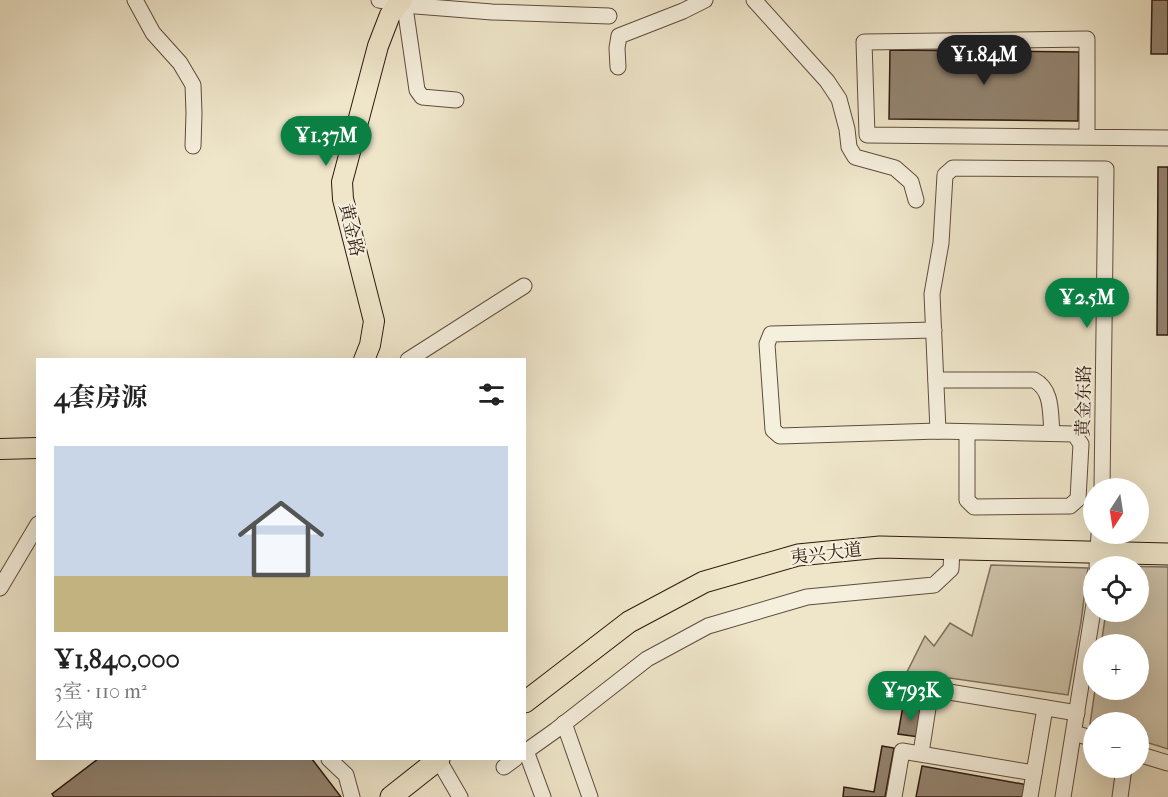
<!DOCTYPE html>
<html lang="zh">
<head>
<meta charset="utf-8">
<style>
  body { margin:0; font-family:"IM FELL French Canon","Noto Serif SC",serif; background:#f2f2f2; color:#222; height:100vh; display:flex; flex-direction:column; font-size:22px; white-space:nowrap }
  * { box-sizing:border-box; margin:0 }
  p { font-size:20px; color:#767676 }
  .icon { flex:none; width:33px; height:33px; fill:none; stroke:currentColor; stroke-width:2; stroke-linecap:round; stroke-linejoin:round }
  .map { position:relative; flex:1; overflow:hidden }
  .sheet { position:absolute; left:36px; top:358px; width:490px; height:402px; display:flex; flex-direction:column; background:#fff; border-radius:0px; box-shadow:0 6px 24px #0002 }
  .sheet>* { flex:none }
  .needle { width:39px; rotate:192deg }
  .controls { position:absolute; left:1083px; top:478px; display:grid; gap:12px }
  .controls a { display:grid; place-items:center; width:66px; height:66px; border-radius:50%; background:#fff; box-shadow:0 6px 24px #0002; font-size:30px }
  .price { position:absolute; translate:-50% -51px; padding:0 14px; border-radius:21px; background:#0b8043; color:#fff; font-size:20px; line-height:39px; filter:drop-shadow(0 2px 3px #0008) }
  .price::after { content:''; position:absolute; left:50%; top:36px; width:18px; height:14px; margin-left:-9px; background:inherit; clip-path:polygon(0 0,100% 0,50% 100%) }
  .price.selected { background:#222; color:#fff }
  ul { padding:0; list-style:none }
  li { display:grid; align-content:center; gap:12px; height:318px; padding:0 18px }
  li span { display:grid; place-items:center; height:186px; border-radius:0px; color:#555 }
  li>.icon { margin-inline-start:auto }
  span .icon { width:108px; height:108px; fill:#fffc; stroke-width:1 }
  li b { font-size:26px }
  h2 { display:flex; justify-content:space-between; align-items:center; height:72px; padding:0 18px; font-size:26px }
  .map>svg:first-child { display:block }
  .green { fill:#cec3aa; stroke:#7e6e5d; stroke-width:1.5 }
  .building { fill:#938471; stroke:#2f1910; stroke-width:1.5 }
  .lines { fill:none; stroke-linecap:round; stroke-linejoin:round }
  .minor-casing { stroke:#5f4c3e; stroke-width:17 }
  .major-casing { stroke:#2f1910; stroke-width:22 }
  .highway-casing { stroke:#2f1910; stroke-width:23 }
  .minor { stroke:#f5efdd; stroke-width:15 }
  .major { stroke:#efe6ca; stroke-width:20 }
  .highway { stroke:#efe6ca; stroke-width:21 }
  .labels { text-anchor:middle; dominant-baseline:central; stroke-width:4.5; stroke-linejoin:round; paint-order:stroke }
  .street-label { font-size:18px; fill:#2f1910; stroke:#f5efdd }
</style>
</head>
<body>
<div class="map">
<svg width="1168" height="797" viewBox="0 0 1168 797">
  <rect width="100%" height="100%" fill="#efe6ca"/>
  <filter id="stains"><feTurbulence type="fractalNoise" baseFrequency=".00333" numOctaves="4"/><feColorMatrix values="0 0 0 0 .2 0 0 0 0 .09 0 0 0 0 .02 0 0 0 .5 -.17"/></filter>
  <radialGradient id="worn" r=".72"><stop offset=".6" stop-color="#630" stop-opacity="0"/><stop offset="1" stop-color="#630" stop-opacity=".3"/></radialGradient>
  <!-- green -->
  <g class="green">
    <polygon points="991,565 1088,568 1081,622 1068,695 907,672 925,636 934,646 950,623 972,636"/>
    <polygon points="1113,566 1168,567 1168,749 1139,740 1138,723 1094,723 1093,725 1090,724 1095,690 1138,690 1138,645 1101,645 1106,612 1138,612 1138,567"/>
  </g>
  <!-- building -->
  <g class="building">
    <polygon points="1152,0 1168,0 1168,54 1151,54"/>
    <polygon points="890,50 1079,52 1078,121 889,119"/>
    <polygon points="1158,167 1168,167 1168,335 1157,335"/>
    <polygon points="903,706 923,710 919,737 898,734"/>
    <polygon points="882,746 894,748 885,797 843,797 844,787 874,792"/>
    <polygon points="98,759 312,759 341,797 54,797 52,794"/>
    <polygon points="922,766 1028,785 1026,797 916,797"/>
  </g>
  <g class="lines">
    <defs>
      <g id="minor">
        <polyline points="135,0 153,33 180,63 193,85 194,113 193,146"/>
        <polyline points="379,0 416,6 492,12 609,16"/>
        <polyline points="754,0 827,81 839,99 847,129 849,147 855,157 895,168 911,182 916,200"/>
        <polyline points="399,4 406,14 417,90 422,97 456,100"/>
        <polyline points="618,67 617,48 619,36 683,11 705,0"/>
        <polyline points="1087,137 1087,39 864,42 867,135 1168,138"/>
        <polyline points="934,330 771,334 767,344 773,430 780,436 938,431 1074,434 1081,444 1078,499 1070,506 974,507 967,500 967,432"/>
        <polyline points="408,360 524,286"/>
        <path d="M936 380H1034C1053 390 1050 413 1052 433"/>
        <polyline points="938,431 932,294 941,243 945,175 953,168 1106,169 1102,489"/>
        <polyline points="1097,567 1099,534"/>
        <polyline points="0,588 38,524"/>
        <polyline points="564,723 590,797"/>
        <polyline points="1074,733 1094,739"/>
        <polyline points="526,751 543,797"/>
        <polyline points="525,752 556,730 647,659 708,626 807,597 934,585 951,569 952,549"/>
        <polyline points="921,753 931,689 1077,713"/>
        <polyline points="1138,754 1168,763"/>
        <polyline points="329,759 346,775 352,797"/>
        <polyline points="438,759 460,797"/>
        <polyline points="504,767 515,759"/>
        <polyline points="894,797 902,751 1034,773"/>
        <polyline points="1030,797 1045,708"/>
        <polyline points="1063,797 1094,604"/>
        <polyline points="1120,797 1124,768"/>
      </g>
      <g id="major">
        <polyline points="364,360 370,345 374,321 343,199 342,182 378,46 390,15 402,0"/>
        <polyline points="0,449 38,448"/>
      </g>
      <g id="highway">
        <polyline points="525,702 629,622 704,582 798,555 880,547 1168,554"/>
        <polyline points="391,797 439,759"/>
      </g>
    </defs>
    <!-- minor casing -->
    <use href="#minor" class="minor-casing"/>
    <!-- major casing -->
    <use href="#major" class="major-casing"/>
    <!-- highway casing -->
    <use href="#highway" class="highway-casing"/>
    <!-- minor -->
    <use href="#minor" class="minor"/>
    <!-- major -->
    <use href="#major" class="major"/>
    <!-- highway -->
    <use href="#highway" class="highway"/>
  </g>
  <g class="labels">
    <!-- street labels -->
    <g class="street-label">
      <text transform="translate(351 230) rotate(77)">黄金路</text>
      <text transform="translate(1084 401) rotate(-89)">黄金东路</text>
      <text transform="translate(826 554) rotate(-7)">夷兴大道</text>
    </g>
  </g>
  <rect width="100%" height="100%" filter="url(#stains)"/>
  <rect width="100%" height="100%" fill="url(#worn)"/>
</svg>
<div class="controls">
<a><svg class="needle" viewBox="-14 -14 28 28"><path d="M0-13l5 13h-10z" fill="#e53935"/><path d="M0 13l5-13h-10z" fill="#767676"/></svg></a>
<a><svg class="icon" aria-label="locate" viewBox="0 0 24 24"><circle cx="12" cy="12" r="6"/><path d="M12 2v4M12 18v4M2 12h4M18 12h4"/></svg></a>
<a>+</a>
<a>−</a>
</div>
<b class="price selected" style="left:984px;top:86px">¥1.84M</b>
<b class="price" style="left:326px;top:167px">¥1.37M</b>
<b class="price" style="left:1087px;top:329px">¥2.5M</b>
<b class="price" style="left:911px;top:722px">¥793K</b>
<section class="sheet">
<h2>4套房源<svg class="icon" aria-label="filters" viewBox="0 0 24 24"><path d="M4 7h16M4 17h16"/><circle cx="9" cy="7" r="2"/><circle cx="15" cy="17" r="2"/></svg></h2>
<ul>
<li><span style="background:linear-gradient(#c9d6e8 70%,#c2b280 0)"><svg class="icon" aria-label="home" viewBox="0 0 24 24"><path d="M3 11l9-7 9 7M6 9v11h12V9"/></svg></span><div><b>¥1,840,000</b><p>3室 · 110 m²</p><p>公寓</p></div></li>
</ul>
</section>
</div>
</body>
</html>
